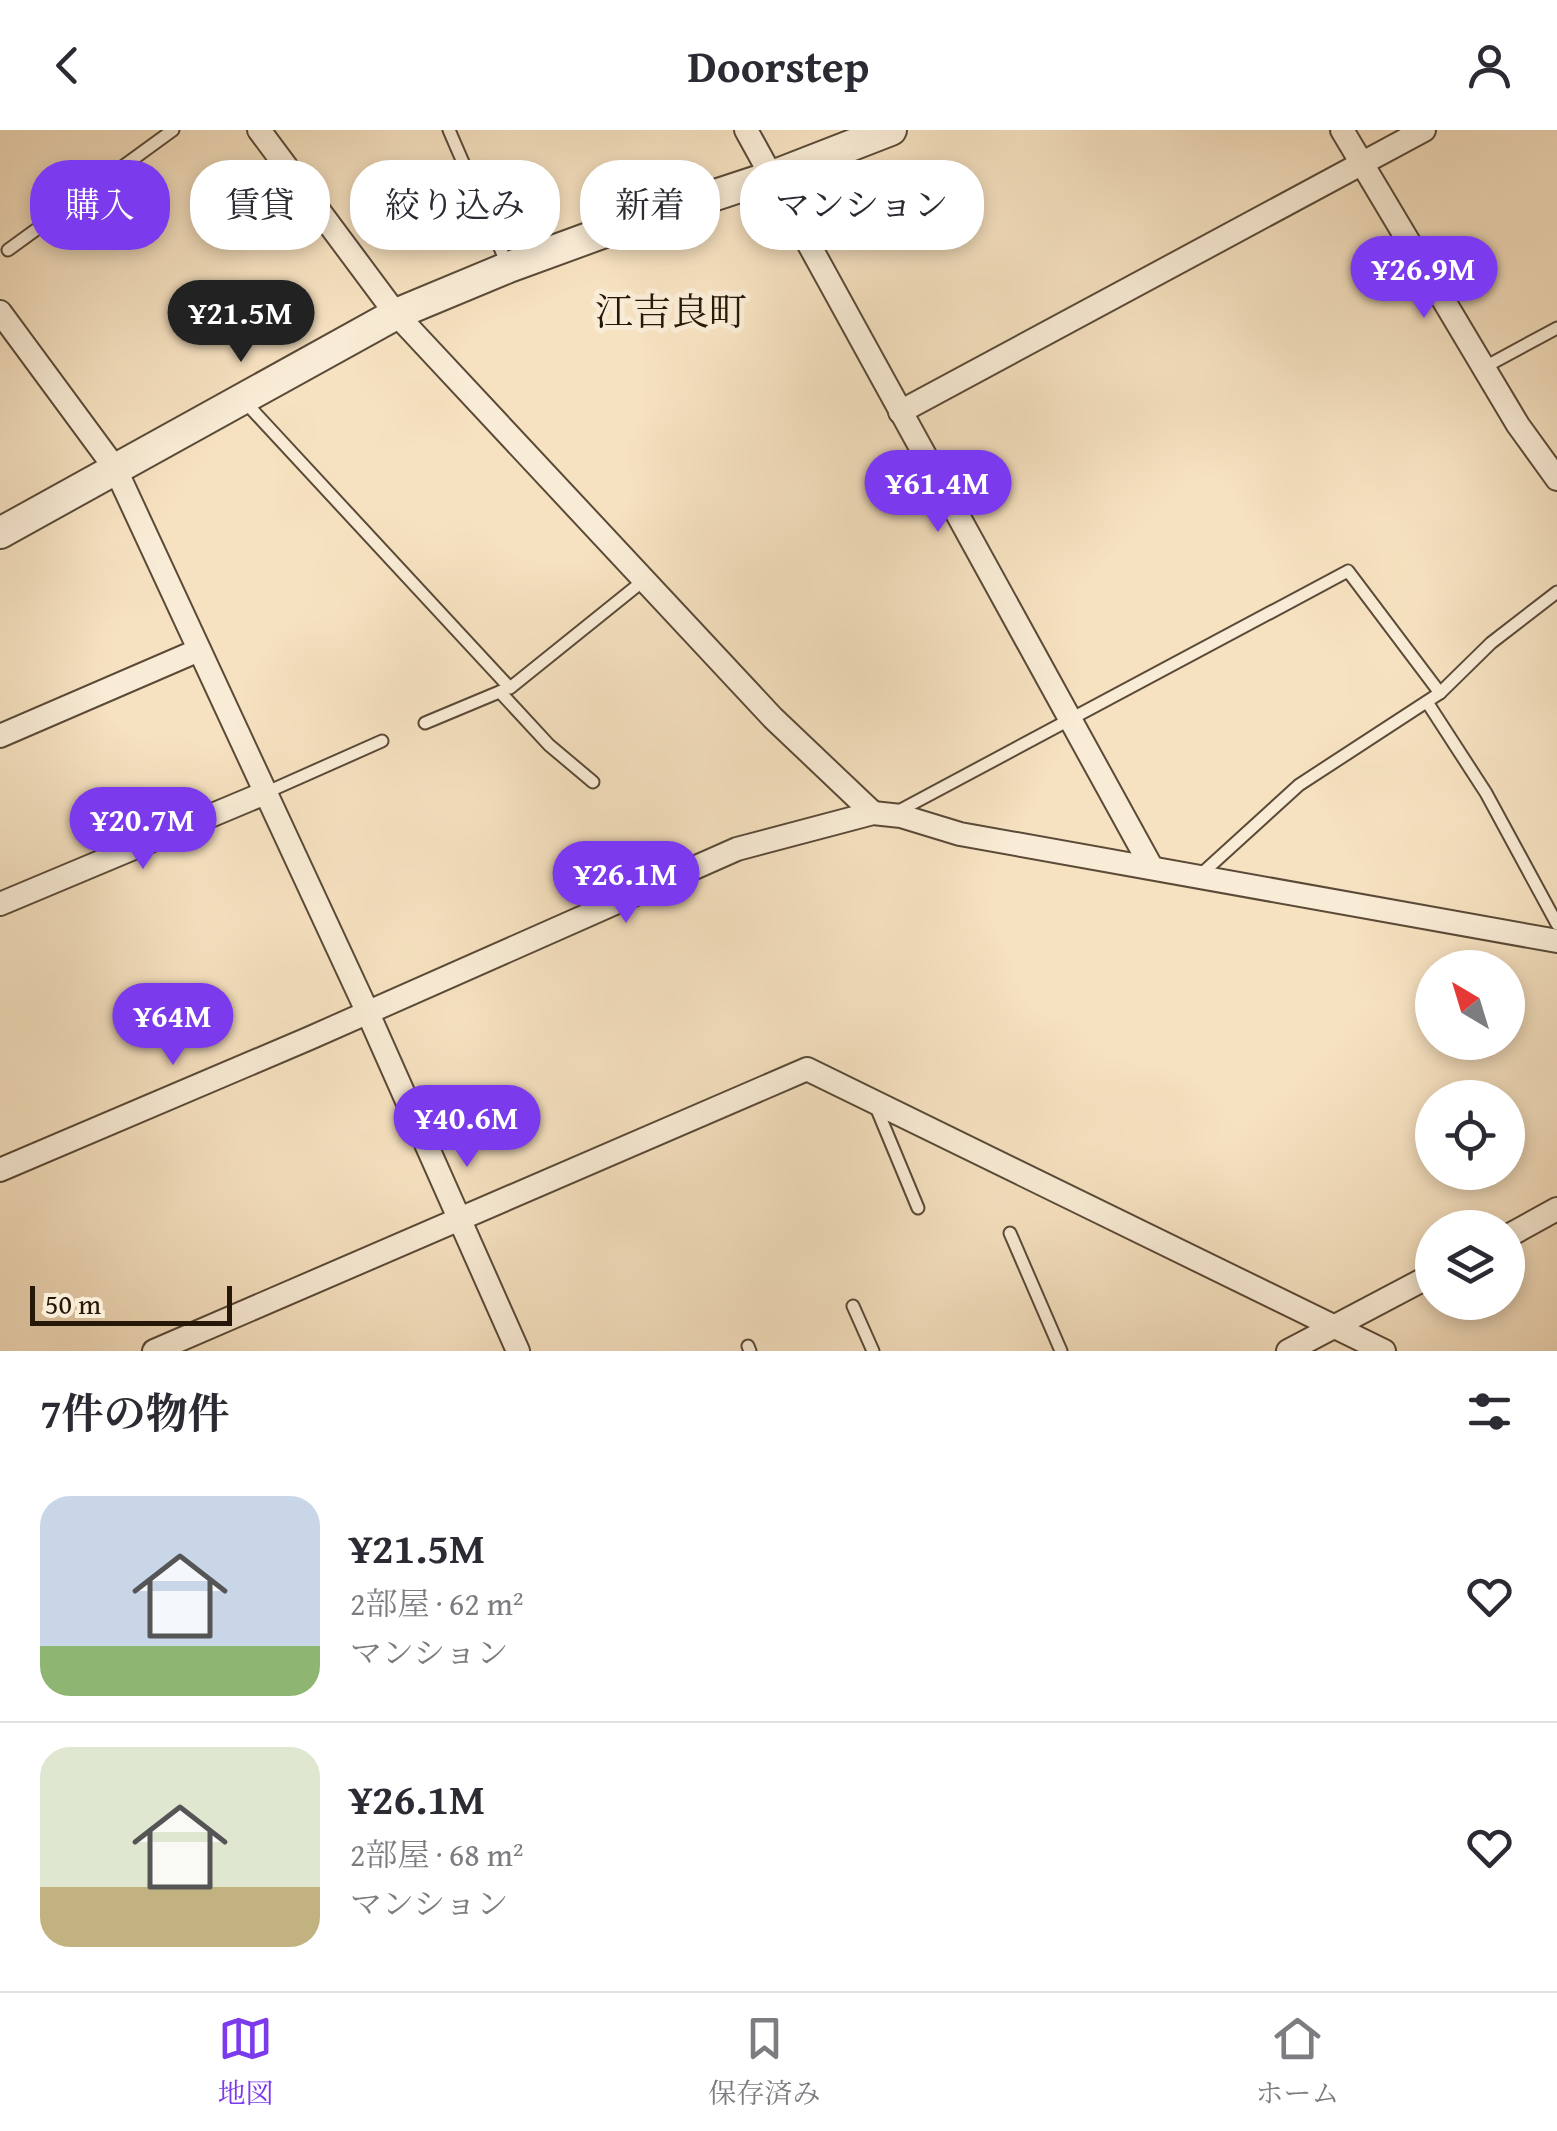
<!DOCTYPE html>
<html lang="ja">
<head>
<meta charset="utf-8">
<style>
  body { margin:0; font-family:"Gentium Book Plus","Noto Serif JP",serif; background:#f7f7f7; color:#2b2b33; height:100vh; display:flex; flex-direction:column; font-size:38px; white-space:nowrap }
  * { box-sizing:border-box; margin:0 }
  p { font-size:32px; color:#7c7c81 }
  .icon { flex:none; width:55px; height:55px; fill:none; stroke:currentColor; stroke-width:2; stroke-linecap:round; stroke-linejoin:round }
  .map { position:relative; height:1221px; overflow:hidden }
  .side { display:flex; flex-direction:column; background:#fff; flex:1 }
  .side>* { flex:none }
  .top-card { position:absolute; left:30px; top:30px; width:1000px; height:90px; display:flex; gap:20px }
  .needle { width:65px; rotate:322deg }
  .buttons { position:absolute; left:1415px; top:820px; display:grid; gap:20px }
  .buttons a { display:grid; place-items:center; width:110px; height:110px; border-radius:50%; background:#fff; box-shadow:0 5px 15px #0003; font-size:50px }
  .scale { position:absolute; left:30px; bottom:25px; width:202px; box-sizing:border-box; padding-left:10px; border:5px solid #261809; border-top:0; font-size:28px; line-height:35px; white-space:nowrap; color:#261809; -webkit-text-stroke:8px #f9ecd6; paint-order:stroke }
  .price { position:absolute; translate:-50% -85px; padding:0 22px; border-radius:35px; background:#7c3aed; color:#fff; font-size:32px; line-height:65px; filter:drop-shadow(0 2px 5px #0008) }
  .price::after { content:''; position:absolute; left:50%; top:60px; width:30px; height:22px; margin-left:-15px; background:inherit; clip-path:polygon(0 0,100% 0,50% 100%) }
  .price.current { background:#222; color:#fff }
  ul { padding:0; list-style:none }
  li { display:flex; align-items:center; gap:30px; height:250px; padding:0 40px }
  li+li { border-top:2px solid #e1e1e2 }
  li span { display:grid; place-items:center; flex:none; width:280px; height:200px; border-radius:30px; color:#555 }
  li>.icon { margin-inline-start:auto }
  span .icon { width:120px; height:120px; fill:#fffc; stroke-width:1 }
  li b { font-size:42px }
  h2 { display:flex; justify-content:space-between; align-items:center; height:120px; padding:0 40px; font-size:42px }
  .tag { padding:0 35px; border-radius:40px; background:#fff; box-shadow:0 5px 15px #0003; font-size:35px; line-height:90px }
  .tag.current { background:#7c3aed; color:#fff }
  header { display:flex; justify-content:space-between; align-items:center; height:130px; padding:0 40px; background:#fff; font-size:45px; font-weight:700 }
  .tabs { display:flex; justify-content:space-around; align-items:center; height:140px; border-top:2px solid #e1e1e2; background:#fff; font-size:28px; color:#7c7c81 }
  .tabs a { display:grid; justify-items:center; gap:5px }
  .tabs .current { color:#7c3aed }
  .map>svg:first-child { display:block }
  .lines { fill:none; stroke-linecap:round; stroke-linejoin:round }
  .service-casing { stroke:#5a4a37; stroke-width:15 }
  .minor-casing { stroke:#5a4a37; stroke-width:26 }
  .tertiary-casing { stroke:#5a4a37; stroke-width:34 }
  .service { stroke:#f9ecd6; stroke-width:11 }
  .minor { stroke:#f9ecd6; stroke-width:22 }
  .tertiary { stroke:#f9ecd6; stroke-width:30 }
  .labels { text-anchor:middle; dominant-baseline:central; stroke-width:10; stroke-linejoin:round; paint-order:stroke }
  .quarter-label { font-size:38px; fill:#261809; stroke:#f9ecd6 }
</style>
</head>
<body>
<header><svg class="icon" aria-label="back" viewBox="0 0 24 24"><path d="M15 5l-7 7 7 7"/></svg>Doorstep<svg class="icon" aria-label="person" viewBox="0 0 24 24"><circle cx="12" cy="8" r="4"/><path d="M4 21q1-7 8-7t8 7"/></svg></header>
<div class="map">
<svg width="1557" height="1221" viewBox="0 0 1557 1221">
  <rect width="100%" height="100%" fill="#f6e1c0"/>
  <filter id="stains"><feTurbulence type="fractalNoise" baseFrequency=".002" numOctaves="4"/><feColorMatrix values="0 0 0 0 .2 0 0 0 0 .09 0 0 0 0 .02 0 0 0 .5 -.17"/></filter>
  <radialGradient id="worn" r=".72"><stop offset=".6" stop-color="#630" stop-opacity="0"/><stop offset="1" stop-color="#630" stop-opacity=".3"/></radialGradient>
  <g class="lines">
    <defs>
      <g id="service">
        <polyline points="449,0 507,134"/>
        <polyline points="8,120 173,0"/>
        <polyline points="1483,238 1557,198"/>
        <polyline points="245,272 510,558 643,451"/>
        <polyline points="500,562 549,615 593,652"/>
        <polyline points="1427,572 1486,663 1557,794"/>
        <polyline points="425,593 504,560"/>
        <polyline points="265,663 382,611"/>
        <polyline points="895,683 1348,441 1440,563"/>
        <polyline points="1198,747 1299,655 1440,563 1491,513 1557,462"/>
        <polyline points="876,977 918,1078"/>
        <polyline points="1010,1103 1061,1221"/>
        <polyline points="853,1176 873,1221"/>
        <polyline points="748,1216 750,1221"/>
      </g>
      <g id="minor">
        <polyline points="259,0 396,184 773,588 873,683"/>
        <polyline points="746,0 1152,738"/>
        <polyline points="1342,0 1518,295 1557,349"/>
        <polyline points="0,182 115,338 367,881 518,1221"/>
        <polyline points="900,282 1424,0"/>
        <polyline points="0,606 199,520"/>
        <polyline points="0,774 265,663"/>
        <polyline points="0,1040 310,908 737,719 873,683 901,686 960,704 1557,811"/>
        <polyline points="1508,1106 1557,1079"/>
        <polyline points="154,1221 807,939 1384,1221"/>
        <polyline points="1288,1221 1432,1145"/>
      </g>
      <polyline id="tertiary" points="0,403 396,184 509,137 624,95 770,47 891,0"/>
    </defs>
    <!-- service casing -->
    <use href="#service" class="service-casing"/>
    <!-- minor casing -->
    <use href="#minor" class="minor-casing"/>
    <!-- tertiary casing -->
    <use href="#tertiary" class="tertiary-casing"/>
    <!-- service -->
    <use href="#service" class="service"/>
    <!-- minor -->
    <use href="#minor" class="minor"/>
    <!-- tertiary -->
    <use href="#tertiary" class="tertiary"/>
  </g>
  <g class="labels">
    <!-- quarter labels -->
    <g class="quarter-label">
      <text x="671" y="181">江吉良町</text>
    </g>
  </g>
  <rect width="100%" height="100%" filter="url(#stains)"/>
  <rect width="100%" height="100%" fill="url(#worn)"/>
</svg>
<div class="buttons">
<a><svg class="needle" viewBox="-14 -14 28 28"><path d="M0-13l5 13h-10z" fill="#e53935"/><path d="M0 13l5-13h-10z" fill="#7c7c81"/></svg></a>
<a><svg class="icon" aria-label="locate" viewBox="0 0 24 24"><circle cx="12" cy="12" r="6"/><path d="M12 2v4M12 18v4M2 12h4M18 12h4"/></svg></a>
<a><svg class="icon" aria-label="layers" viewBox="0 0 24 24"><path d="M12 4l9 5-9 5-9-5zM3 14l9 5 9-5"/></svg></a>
</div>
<div class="scale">50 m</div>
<b class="price" style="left:1424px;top:191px">¥26.9M</b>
<b class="price current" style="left:241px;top:235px">¥21.5M</b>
<b class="price" style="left:938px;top:405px">¥61.4M</b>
<b class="price" style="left:143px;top:742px">¥20.7M</b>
<b class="price" style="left:626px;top:796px">¥26.1M</b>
<b class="price" style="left:173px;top:938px">¥64M</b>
<b class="price" style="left:467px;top:1040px">¥40.6M</b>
<div class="top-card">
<a class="tag current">購入</a>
<a class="tag">賃貸</a>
<a class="tag">絞り込み</a>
<a class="tag">新着</a>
<a class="tag">マンション</a>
</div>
</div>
<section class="side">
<h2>7件の物件<svg class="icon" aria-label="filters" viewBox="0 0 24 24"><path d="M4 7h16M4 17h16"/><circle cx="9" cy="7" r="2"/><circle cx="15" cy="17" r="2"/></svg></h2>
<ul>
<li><span style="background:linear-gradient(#c9d6e8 75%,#8fb573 0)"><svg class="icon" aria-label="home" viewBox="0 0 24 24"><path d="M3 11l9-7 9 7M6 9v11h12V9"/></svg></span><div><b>¥21.5M</b><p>2部屋 · 62 m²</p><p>マンション</p></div><svg class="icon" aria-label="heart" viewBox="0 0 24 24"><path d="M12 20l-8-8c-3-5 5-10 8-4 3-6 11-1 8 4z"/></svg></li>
<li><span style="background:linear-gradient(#dfe7d0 70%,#c2b280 0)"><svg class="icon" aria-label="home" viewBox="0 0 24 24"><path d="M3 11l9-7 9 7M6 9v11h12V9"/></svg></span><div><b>¥26.1M</b><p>2部屋 · 68 m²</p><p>マンション</p></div><svg class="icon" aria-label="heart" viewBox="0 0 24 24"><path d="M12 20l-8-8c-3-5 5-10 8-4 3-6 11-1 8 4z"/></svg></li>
</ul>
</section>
<nav class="tabs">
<a class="current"><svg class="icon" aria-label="map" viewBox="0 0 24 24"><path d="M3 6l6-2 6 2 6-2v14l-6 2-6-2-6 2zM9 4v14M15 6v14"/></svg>地図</a>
<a><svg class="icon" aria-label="saved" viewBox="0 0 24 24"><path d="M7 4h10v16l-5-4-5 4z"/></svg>保存済み</a>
<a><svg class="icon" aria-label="home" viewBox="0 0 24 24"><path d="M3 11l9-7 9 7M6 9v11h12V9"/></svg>ホーム</a>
</nav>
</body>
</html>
